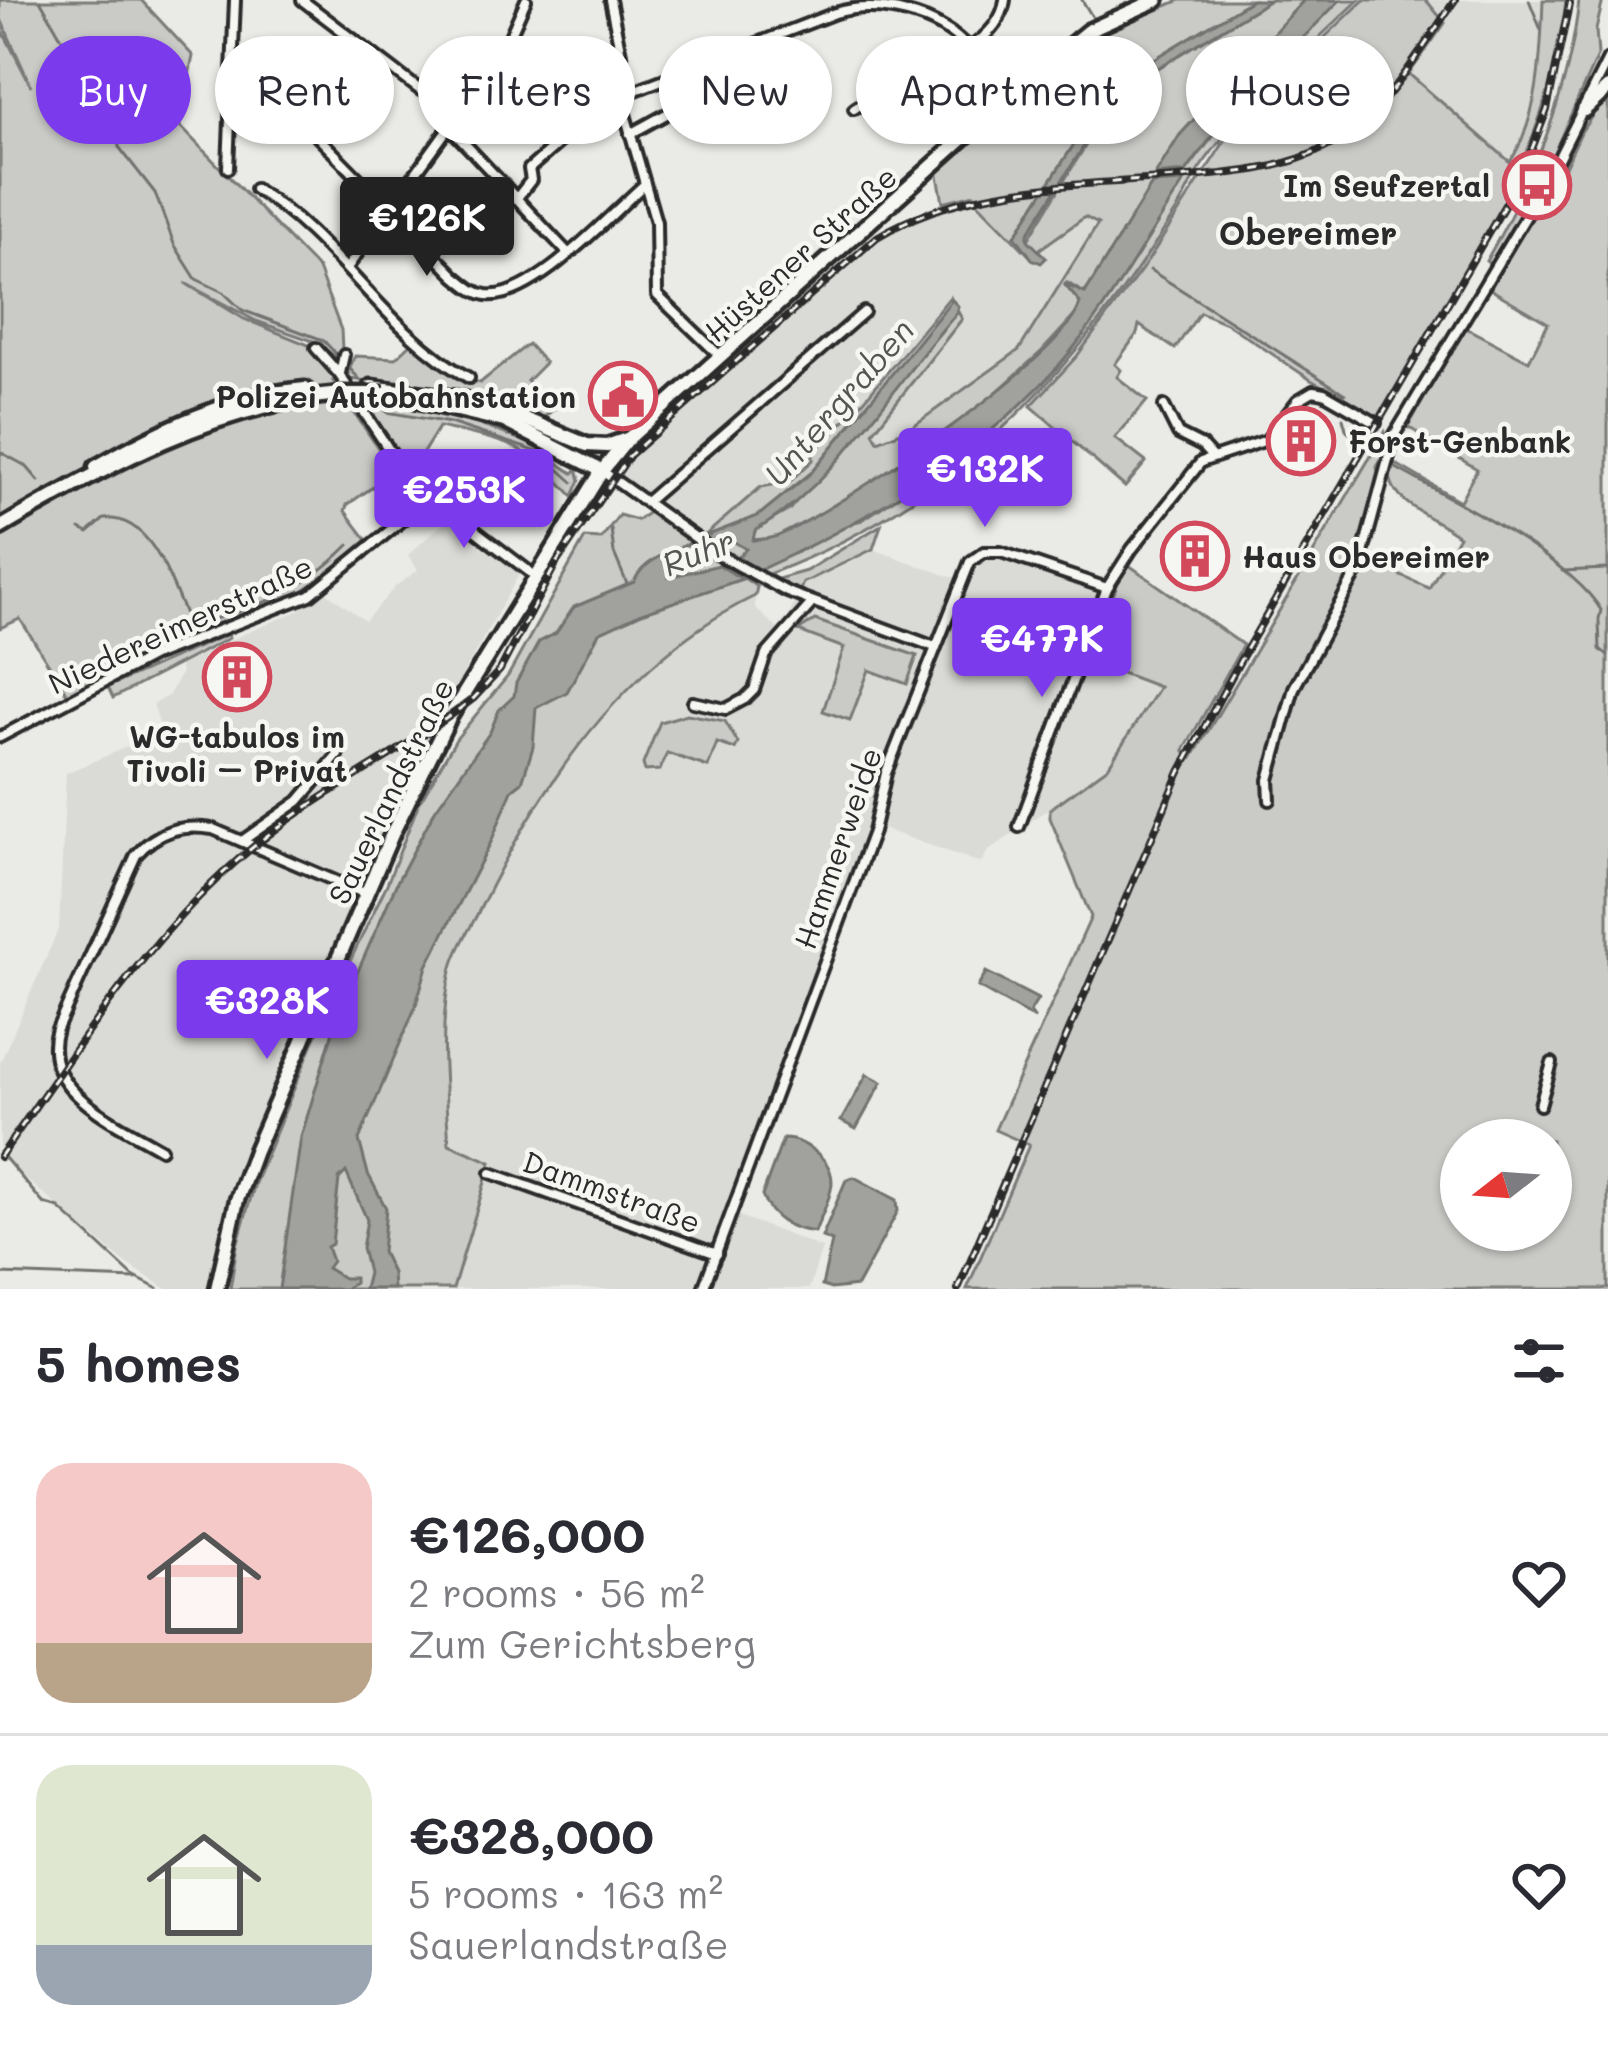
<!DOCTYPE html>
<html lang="en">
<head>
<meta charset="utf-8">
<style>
  body { margin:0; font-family:Mali,sans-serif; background:#f7f7f7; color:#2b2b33; height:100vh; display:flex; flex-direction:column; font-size:45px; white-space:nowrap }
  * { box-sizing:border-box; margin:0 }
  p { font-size:39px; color:#7c7c81 }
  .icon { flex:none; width:66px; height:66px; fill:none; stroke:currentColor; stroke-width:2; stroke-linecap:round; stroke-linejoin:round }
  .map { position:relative; height:1289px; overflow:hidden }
  .sheet { display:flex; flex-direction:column; background:#fff; flex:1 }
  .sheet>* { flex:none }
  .hud { position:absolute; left:36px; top:36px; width:1536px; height:108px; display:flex; gap:24px }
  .needle { width:78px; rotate:253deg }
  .buttons { position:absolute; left:1440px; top:1119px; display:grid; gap:24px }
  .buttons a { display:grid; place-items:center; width:132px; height:132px; border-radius:50%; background:#fff; box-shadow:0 3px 9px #0004; font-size:60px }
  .price { position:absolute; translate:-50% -102px; padding:0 27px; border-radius:12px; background:#7c3aed; color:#fff; font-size:39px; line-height:78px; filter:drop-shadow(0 3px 6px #0008) }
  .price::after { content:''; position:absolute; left:50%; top:72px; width:36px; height:27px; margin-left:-18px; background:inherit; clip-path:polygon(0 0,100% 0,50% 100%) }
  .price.selected { background:#222; color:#fff }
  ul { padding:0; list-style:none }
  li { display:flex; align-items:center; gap:36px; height:300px; padding:0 36px }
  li+li { border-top:3px solid #e1e1e2 }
  li span { display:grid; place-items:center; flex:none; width:336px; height:240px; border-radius:36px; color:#555 }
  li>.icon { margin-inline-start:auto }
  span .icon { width:144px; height:144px; fill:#fffc; stroke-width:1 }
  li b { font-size:51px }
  h2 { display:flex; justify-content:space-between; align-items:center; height:144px; padding:0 36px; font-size:51px }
  .pill { padding:0 42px; border-radius:54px; background:#fff; box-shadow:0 3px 9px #0004; font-size:42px; line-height:108px }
  .pill.selected { background:#7c3aed; color:#fff }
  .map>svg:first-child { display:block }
  .built { fill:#dadad6 }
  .green { fill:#cacac7; stroke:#7a7a79; stroke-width:3; fill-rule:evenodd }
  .water { fill:#a1a19e; stroke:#727270; stroke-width:3 }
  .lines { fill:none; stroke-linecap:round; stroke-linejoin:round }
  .stream { stroke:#727270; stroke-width:3 }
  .river { stroke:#a1a19e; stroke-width:15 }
  .street-casing { stroke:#2b2b2b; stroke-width:16 }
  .secondary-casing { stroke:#2b2b2b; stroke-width:21 }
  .primary-casing { stroke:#2b2b2b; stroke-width:21 }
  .street { stroke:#f6f6f2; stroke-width:8 }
  .secondary { stroke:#f6f6f2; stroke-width:12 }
  .primary { stroke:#f6f6f2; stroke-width:12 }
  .rail-casing { stroke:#2b2b2b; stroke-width:8 }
  .rail { stroke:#f6f6f2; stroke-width:3; stroke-dasharray:9; stroke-linecap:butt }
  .primary-bridge-casing { stroke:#2b2b2b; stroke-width:21; stroke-linecap:butt }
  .primary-bridge { stroke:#f6f6f2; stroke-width:12 }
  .labels { text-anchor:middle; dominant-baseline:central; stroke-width:9; stroke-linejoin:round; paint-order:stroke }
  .poi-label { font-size:30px; font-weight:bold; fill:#2b2b2b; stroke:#f6f6f2; text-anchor:end }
  .street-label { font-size:30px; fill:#2b2b2b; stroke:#f6f6f2 }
  .neighbourhood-label { font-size:33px; font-weight:bold; fill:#2b2b2b; stroke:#f6f6f2 }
  .water-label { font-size:33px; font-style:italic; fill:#545453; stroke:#f6f6f2 }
</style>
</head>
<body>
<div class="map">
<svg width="1608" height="1289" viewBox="0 0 1608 1289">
  <rect width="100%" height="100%" fill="#eaeae6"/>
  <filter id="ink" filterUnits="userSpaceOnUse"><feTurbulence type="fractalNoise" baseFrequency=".00833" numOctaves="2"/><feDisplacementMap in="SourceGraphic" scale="24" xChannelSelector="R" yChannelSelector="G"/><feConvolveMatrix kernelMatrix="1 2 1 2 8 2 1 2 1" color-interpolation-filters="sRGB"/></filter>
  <g filter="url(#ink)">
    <!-- built -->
    <g class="built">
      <polygon points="1426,0 1543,0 1537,86 1520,146 1510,162 1409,74 1445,23"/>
      <polygon points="976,201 1030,256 1085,217 1099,224 1019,350 909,429 879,442 873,433 962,320 861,404 789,482 761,487 703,537 623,480 619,475 628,461 665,426 881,237 916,217"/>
      <polygon points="449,518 522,569 454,690 361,892 280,1092 218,1289 167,1289 124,1262 0,1157 0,1063 59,928 66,773 162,732 153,704 169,695 181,673 178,662 296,612 326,592 365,621 396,586 418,570 408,555"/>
      <polygon points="873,549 951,577 968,578 979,562 994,556 1099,589 1073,655 1159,687 1108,767 988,851 981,863 869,824 770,1108 726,1211 822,1248 809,1289 453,1289 491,1162 449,1145 442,1024 452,966 508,853 561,771 635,680 710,618 755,596 755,608 778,629 789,616 802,583 850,563"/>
    </g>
    <!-- green -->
    <g class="green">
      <polygon points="0,0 141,0 193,56 179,125 318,269 341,330 342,349 337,358 316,342 256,321 185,283 244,319 316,348 338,379 333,381 394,472 347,505 345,511 367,540 325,576 288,600 208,627 68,695 20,619 0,628 0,26 31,86 0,17"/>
      <path d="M1180 0H1252L1113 84 1015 236 1028 240 1114 99 1125 88 1270 0H1304L1180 135 1156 174 1186 172C1232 109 1284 53 1340 0H1359C1304 52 1246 103 1202 165 1191 180 1185 198 1175 213 1071 377 952 506 766 575 745 572 718 553 703 537L761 487 789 482 813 460V452L861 404 950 297 962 319 873 432 878 441 909 429 1019 350 1098 224 1085 217 1030 256 976 201 974 194 943 202 937 170 1067 57 1069 61 1052 79 1070 96 1113 65 1094 37ZM1183 182 1112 292 1009 413 936 471 862 520 747 550 755 540 775 538 844 501 979 408 1042 351 1078 312 1080 303 1066 282 1084 293ZM952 301 956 314 789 510 734 542 705 537 758 516 811 473Z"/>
      <path d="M1364 0H1426L1445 23 1409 74 1510 162C1540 115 1541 54 1543 0H1566C1552 156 1455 287 1378 417L1311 380 1226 323 1200 312 1175 349 1139 325 1137 334 1115 364 1121 370 1117 377 1147 401 1115 438 1146 462 1125 487 1031 406 1077 356 1145 265 1228 136 1286 74Z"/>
      <path d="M1579 0H1603L1596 30 1598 54 1548 166 1490 264 1486 261C1533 179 1569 95 1579 0Z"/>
      <path d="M1608 93V1289H967L1029 1145 995 1130 1091 917 1050 818V809L1108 767 1159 687 1090 661 1119 579 1129 565 1243 645 1184 750 1192 758 1385 432 1389 445 1377 467 1379 481 1352 574 1293 678 1284 700 1263 782 1266 799 1304 676 1365 560 1429 588 1459 536C1430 514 1381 502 1391 461L1460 501 1477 469 1408 427 1464 327 1529 361 1548 323 1490 289 1534 213 1556 186 1581 132ZM1461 1140H1551V1230H1461Z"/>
      <polygon points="414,341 458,377 480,383 528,344 545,363 527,381 554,409 541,420 463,393 349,379 348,371 355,356 396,358"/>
      <path d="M365 401C434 406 494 428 558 455L555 461 573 473 577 469 580 480 573 496C524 442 508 442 439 427L409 475Z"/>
      <path d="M649 512 757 587 755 596C629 657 542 782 482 905 472 926 456 949 451 971 438 1028 445 1086 449 1144L491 1162 453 1289H230L237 1245 255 1183 327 1009 387 884 418 805 456 739 508 676 585 538 601 539 619 515 637 520Z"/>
      <polygon points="881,525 873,549 803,583 799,592 774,580 806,571"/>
      <polygon points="815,620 917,656 907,684 869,670 850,720 823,711 844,648 798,631"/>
      <polygon points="228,634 229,638 113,698 108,687"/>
      <polygon points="687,714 725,721 738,743 735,749 717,743 708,767 667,753 660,770 645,771 643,764 660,722"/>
    </g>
    <!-- water -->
    <g class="water">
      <polygon points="1252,0 1270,0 1125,88 1114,99 1028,234 1028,240 1046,258 1041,263 1032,259 1015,236 1113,84"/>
      <polygon points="1304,0 1340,0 1226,117 1186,172 1155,175 1180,135"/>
      <path d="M1184 182C1147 238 1113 299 1071 351 995 446 864 523 755 572L734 560 746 549 734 542 709 544 703 537 758 516 811 473 952 300 958 306 956 314C890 387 841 480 755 531L753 540C763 539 772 539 780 535 836 510 1068 357 1080 303L1064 284 1085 293 1152 184Z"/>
      <path d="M690 543 697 548 672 566 669 577 719 565 742 579 642 613 599 633 567 692 536 708 533 747 522 782 512 790 491 842 427 966 415 1008 359 1140 368 1174 386 1208 382 1252 392 1273 393 1289H364L368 1273 362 1248 367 1220 346 1172 339 1179 332 1244 327 1247 332 1261 327 1268 343 1278H354V1283L345 1289H279L301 1137 336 1021 398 880 435 810 490 732 499 710 514 696 516 683 539 642 556 633 574 607 634 582C642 561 670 551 690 543Z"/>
      <polygon points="986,972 1038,999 1030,1012 1035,1019 978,987"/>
      <polygon points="867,1074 882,1082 856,1129 841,1121"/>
      <path d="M783 1139C797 1139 807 1145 818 1154 846 1179 825 1203 815 1232 790 1229 772 1220 762 1196Z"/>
      <polygon points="854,1177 897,1200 898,1211 857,1286 831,1289 822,1286 832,1241 822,1237 846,1180"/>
    </g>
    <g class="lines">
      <!-- stream -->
      <g class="stream">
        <polyline points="40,0 72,56 86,60 112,90 119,147 155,193 174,244 196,279 223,292 242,310 323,340 366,386"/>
        <polyline points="1082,0 1093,18"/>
        <polyline points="1529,0 1541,30"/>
        <polyline points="1102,34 1115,47"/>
        <polyline points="1150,270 1345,394"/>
        <polyline points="376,399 387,412 450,423 541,453 573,482"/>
        <polyline points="1343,418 1346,429 1356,440"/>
        <polyline points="0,452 26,466 39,481"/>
        <path d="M1391 465C1447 497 1569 557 1601 610L1599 619"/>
        <path d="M80 529 88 533 104 519C152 514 172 586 188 621L195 624C257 609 304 591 349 545"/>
        <polyline points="611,529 614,553 627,584"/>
        <polyline points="1562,571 1608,569"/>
        <polyline points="1599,621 1600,649 1608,656"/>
        <polyline points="0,1152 43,1203 59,1208 133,1276 158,1289"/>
        <polyline points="0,1274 136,1279"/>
      </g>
      <!-- river -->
      <polyline class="river" points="526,705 568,647"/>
      <defs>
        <g id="street">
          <polyline points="302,0 420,90 453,99 473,95 491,79 526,0"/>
          <polyline points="610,0 623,64 625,114 656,222 657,295 720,356"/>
          <path d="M233 56 241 59 455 276C465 284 474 293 487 295 533 301 611 213 645 184"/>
          <path d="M623 95 835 13C879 0 938 14 969 49"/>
          <path d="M854 109C895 80 999 55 1005 0"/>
          <polyline points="449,127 567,252"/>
          <polyline points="630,134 681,106"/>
          <polyline points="228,168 235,0"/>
          <path d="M255 189C337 238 385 332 469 378"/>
          <polyline points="516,199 531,180 529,169 562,140 610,83 624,76"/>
          <polyline points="347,268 449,127 466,98"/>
          <polyline points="316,348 339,374 409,480 535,576"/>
          <polyline points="340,373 344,355"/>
          <polyline points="1164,406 1178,434 1202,446 1212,457"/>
          <polyline points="602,471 721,556 787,592 935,647"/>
          <polyline points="646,502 864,312"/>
          <polyline points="693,702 726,709 745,699 754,690 766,655 812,603"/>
          <polyline points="0,737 153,656 310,595 430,498"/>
          <polyline points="1270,800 1269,780 1294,688 1359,568 1395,434 1547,181 1608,59"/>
          <polyline points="1019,827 1107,588 1132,549 1201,462 1267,440 1298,400 1313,391 1324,393 1376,423"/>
          <polyline points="242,841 299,801 338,755"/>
          <polyline points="1540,1105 1552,1063"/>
          <path d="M161 1149C118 1123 37 1091 57 1029L136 855C158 830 182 824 213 829L366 894"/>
          <polyline points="491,1173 717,1254"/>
          <polyline points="703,1289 873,832 886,773 970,562 984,552 1001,552 1107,588"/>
        </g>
        <g id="secondary">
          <polyline points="1584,110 1608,88"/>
          <polyline points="217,1289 237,1200 255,1151 393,832 449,718 602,471"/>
        </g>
        <g id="primary">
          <polyline points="371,387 462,399 508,412 587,445 607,446 627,439"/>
          <polyline points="402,397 504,421 602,471"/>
          <path d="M96 467C158 431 232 395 305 389"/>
          <polyline points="602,471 628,439 1027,81 1088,31 1157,0"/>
          <path d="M0 528C105 466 217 404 340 394"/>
        </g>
      </defs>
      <!-- street casing -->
      <use href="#street" class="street-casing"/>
      <!-- secondary casing -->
      <use href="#secondary" class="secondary-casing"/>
      <!-- primary casing -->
      <use href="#primary" class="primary-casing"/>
      <!-- street -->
      <use href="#street" class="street"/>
      <!-- secondary -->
      <use href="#secondary" class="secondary"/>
      <!-- primary -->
      <use href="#primary" class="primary"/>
      <defs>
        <g id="rail">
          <path d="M0 1157C83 1040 158 917 276 829 339 782 411 747 474 698L500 670 557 562 630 455 877 237C969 181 1084 186 1188 177 1237 173 1287 169 1330 145 1386 115 1420 50 1455 0"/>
          <polyline points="958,1289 1180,772 1241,659 1521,177 1547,110 1570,0"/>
        </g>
      </defs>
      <!-- rail casing -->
      <use href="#rail" class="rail-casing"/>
      <!-- rail -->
      <use href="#rail" class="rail"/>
      <defs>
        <polyline id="primary-bridge" points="340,394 385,394"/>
      </defs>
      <!-- primary-bridge casing -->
      <use href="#primary-bridge" class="primary-bridge-casing"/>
      <!-- primary-bridge -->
      <use href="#primary-bridge" class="primary-bridge"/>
    </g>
  </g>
  <!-- icons -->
  <defs>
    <symbol id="bus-ring" viewBox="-11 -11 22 22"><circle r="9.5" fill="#f6f6f2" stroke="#d1495b" stroke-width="1.5"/><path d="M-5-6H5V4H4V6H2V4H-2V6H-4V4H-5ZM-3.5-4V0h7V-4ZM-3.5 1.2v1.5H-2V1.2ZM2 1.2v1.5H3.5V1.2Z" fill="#d1495b"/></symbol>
    <symbol id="civic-ring" viewBox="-11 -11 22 22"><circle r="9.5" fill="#f6f6f2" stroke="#d1495b" stroke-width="1.5"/><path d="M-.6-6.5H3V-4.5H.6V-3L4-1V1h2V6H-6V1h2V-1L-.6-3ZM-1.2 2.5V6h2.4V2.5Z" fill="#d1495b"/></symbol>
    <symbol id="building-ring" viewBox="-11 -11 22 22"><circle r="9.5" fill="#f6f6f2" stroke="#d1495b" stroke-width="1.5"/><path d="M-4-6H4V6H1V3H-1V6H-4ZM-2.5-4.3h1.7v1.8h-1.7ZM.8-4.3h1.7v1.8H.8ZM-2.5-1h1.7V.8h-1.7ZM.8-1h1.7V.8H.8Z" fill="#d1495b"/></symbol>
  </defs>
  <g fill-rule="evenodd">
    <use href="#bus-ring" x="1499" y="147" width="76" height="76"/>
    <use href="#civic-ring" x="585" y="358" width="76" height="76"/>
    <use href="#building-ring" x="1263" y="403" width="76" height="76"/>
    <use href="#building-ring" x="1157" y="518" width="76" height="76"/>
    <use href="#building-ring" x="199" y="639" width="76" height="76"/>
  </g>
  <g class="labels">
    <!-- poi labels -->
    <g class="poi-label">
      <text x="1490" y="185">Im Seufzertal</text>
      <text x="576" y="396">Polizei Autobahnstation</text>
      <text x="1348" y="441" text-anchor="start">Forst-Genbank</text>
      <text x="1242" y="556" text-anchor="start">Haus Obereimer</text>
      <text x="237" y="736" text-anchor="middle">WG-tabulos im<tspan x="237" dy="34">Tivoli – Privat</tspan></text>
    </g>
    <!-- street labels -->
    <g class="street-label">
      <text transform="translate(800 253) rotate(-42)">Hüstener Straße</text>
      <text transform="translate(180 624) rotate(-25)">Niedereimerstraße</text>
      <text transform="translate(390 791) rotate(-64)">Sauerlandstraße</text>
      <text transform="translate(837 848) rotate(-71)">Hammerweide</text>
      <text transform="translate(612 1191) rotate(20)">Dammstraße</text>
    </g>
    <!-- neighbourhood labels -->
    <g class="neighbourhood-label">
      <text x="1308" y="231">Obereimer</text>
    </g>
    <!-- water labels -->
    <g class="water-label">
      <text transform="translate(838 401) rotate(-49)">Untergraben</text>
      <text transform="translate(698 551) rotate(-21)">Ruhr</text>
    </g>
  </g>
</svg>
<div class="buttons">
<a><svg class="needle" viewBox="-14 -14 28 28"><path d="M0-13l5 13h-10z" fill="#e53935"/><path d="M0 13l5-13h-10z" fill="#7c7c81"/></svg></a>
</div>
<b class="price selected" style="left:427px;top:279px">€126K</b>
<b class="price" style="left:985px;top:530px">€132K</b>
<b class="price" style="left:464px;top:551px">€253K</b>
<b class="price" style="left:1042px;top:700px">€477K</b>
<b class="price" style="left:267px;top:1062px">€328K</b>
<div class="hud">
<a class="pill selected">Buy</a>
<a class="pill">Rent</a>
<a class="pill">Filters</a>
<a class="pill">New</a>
<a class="pill">Apartment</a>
<a class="pill">House</a>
</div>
</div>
<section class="sheet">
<h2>5 homes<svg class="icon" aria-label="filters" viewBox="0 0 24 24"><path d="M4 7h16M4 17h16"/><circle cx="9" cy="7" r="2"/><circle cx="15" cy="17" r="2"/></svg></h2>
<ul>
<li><span style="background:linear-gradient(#f6c9c9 75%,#b9a48a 0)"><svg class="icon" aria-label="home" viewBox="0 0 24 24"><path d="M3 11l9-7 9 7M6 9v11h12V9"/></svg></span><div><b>€126,000</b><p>2 rooms · 56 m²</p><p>Zum Gerichtsberg</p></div><svg class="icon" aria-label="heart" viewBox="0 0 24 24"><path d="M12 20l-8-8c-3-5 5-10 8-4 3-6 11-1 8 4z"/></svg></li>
<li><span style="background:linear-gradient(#dfe7d0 75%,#9aa5b1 0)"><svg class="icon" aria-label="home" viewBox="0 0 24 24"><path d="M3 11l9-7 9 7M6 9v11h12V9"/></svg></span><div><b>€328,000</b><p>5 rooms · 163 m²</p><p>Sauerlandstraße</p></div><svg class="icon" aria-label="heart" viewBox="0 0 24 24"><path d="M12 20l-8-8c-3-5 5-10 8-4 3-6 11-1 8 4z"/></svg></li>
</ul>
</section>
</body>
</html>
